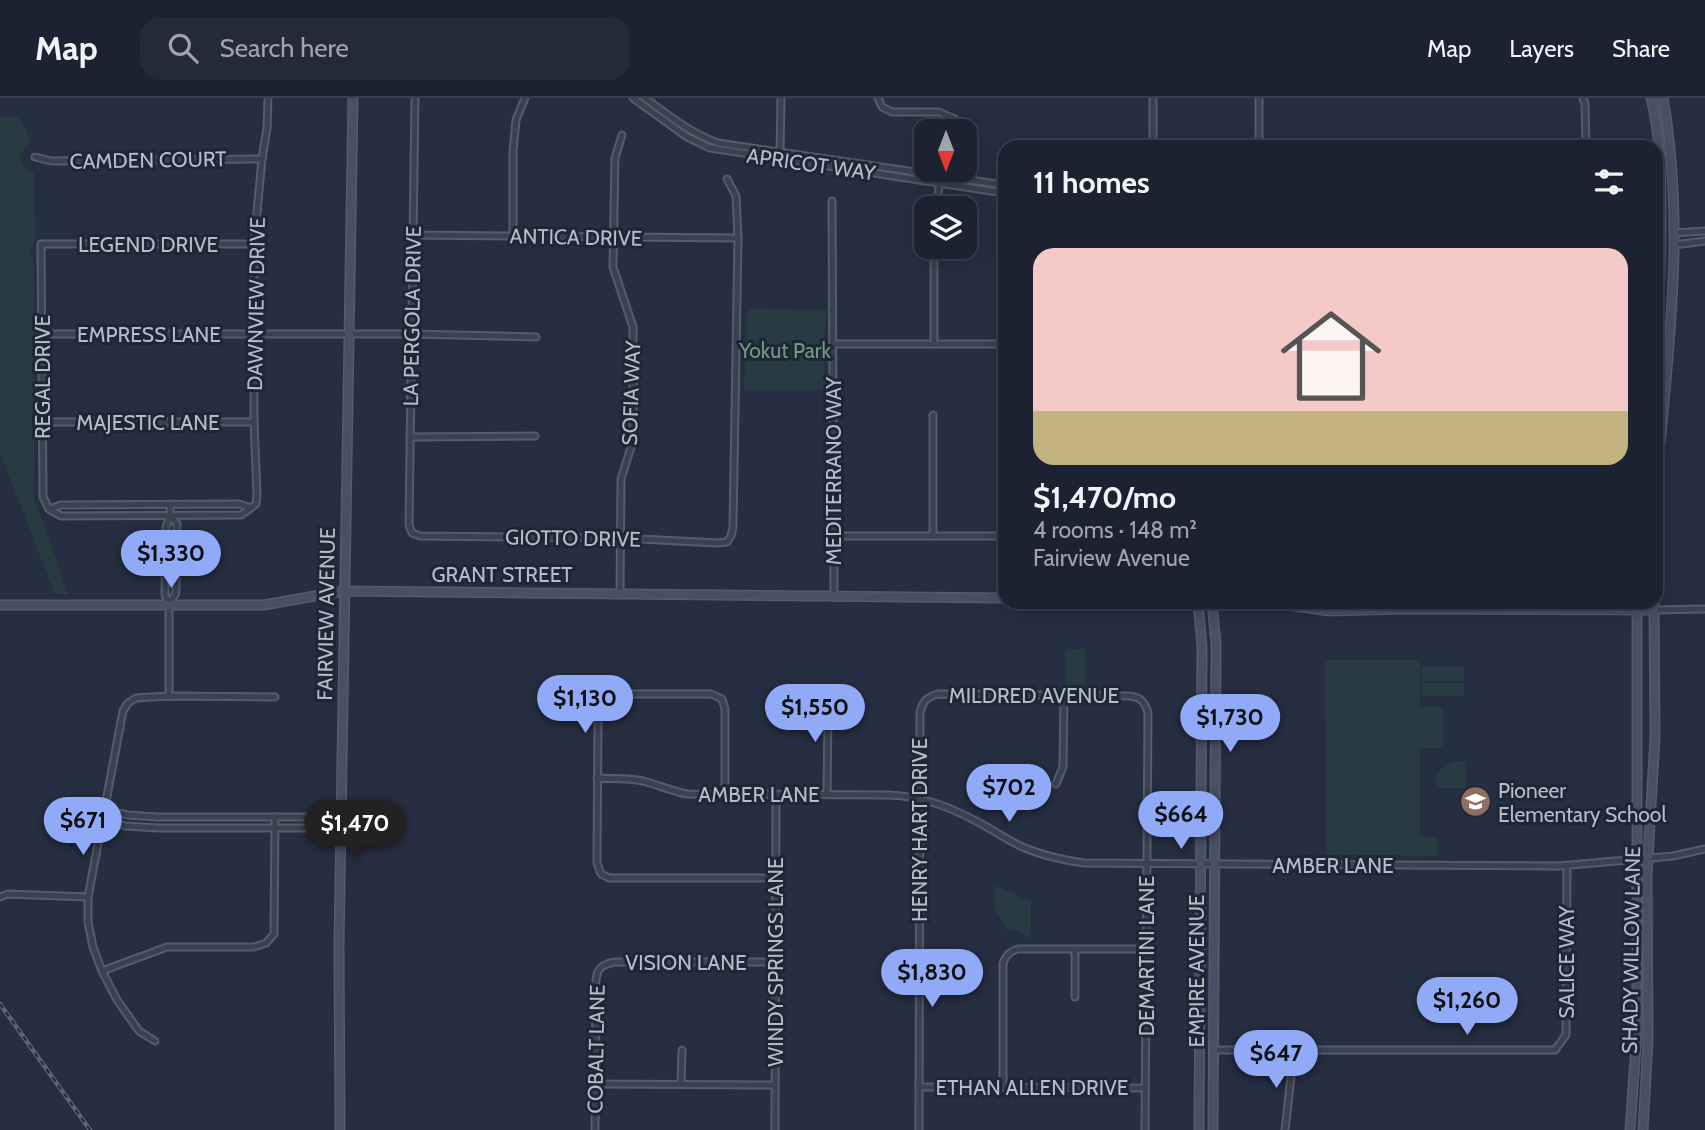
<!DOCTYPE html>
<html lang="en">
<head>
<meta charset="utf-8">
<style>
  body { margin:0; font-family:Cabin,sans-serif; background:#252a39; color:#f1f3f6; height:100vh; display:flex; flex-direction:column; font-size:26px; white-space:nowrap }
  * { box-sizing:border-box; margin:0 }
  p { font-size:23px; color:#a0a4ab }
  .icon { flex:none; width:38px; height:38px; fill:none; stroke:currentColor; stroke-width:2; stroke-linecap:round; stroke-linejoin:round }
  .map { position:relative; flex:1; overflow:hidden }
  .panel { position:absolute; left:998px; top:42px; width:665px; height:469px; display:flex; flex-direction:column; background:#1c2231; border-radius:21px; box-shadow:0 4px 18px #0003,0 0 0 2px #3a3f4d }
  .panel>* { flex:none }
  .needle { width:46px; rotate:180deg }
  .fabs { position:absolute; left:914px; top:21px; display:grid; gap:14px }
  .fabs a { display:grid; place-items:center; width:63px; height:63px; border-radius:14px; background:#1c2231; box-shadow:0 4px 18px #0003,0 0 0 2px #3a3f4d; font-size:35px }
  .price { position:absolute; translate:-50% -60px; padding:0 16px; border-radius:24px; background:#90aaf7; color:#111; font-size:23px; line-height:46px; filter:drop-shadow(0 2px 4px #0008) }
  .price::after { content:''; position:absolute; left:50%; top:42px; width:21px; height:16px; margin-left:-10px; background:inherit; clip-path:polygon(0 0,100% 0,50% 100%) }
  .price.on { background:#222; color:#fff }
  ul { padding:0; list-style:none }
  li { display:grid; align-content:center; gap:14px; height:371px; padding:0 35px }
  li+li { border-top:2px solid #3a3f4d }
  li span { display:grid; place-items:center; height:217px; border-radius:21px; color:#555 }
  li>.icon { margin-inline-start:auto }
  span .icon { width:126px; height:126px; fill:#fffc; stroke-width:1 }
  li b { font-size:30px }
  h2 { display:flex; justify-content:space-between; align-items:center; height:84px; padding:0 35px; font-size:30px }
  header { display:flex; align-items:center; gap:42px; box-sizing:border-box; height:98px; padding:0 35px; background:#1c2231; border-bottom:2px solid #3a3f4d }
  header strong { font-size:33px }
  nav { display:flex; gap:38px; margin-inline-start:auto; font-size:24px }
  .search { width:490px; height:63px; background:#252a39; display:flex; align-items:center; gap:18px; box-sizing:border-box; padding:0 24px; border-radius:21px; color:#a0a4ab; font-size:26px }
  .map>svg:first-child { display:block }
  .green { fill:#283b42 }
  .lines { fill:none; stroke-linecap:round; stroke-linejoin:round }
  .street-casing { stroke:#555c6b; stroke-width:9 }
  .secondary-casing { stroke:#555c6b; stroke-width:11 }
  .street { stroke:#3a4151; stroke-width:5 }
  .secondary { stroke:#494f64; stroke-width:8 }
  .rail-casing { stroke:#5d6477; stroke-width:4.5 }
  .rail { stroke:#1f2636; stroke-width:2; stroke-dasharray:5; stroke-linecap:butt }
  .labels { text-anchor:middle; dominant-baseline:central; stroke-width:6; stroke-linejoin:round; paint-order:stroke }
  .street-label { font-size:21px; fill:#b7bccb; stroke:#1f2636 }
  .park-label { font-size:21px; fill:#6f9b7f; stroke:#1f2636 }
  .poi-label { font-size:21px; fill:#b7bccb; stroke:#1f2636; text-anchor:start }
</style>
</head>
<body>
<header>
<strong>Map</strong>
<div class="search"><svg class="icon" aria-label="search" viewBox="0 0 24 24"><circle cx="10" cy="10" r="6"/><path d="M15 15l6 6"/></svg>Search here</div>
<nav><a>Map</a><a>Layers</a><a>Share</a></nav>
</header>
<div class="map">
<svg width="1705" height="1032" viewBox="0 0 1705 1032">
  <rect width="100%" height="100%" fill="#262e41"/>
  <!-- green -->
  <g class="green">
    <polygon points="0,13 1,19 19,19 31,42 20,56 22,67 34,75 35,142 30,151 34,170 34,399 68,496 55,496 0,355"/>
    <polygon points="747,211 827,212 824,237 825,253 824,270 826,292 744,292"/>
    <polygon points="1066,551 1085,551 1085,588 1065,588"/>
    <polygon points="1325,562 1420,562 1420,608 1443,609 1443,650 1420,650 1420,739 1437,740 1438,758 1326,757"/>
    <rect x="1422" y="569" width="42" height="14"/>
    <rect x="1422" y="585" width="42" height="13"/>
    <path d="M1457 663H1466V690H1435C1434 674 1443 667 1457 663Z"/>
    <polygon points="995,787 1031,804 1031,842 1016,832 1007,832 995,811"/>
  </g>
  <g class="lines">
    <defs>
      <g id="street">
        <polyline points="415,0 409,427 412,435 420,438 620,440 718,445 727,444 731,438 733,429 738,140 736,98 727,81"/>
        <polyline points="633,0 687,39 710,50 1004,95"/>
        <path d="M645 0C668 17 690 35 718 45L1004 87"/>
        <polyline points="878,0 882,9 892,14 939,14 955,21"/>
        <polyline points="1259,0 1259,49"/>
        <polyline points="1583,0 1585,6 1586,49"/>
        <polyline points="1153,49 1153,0"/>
        <polyline points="780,56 781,0"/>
        <polyline points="35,59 51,63 262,61"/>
        <polyline points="832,103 834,499"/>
        <polyline points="936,110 940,82"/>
        <polyline points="1674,135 1705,133"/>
        <polyline points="413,137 738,140"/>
        <polyline points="513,139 513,53 516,22 525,0"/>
        <polyline points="1674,147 1705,143"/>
        <polyline points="934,149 934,246"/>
        <polyline points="42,236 412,236 536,239"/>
        <polyline points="832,246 1004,246"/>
        <polyline points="933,317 933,438"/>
        <polyline points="43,324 254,324"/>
        <polyline points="410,339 535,338"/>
        <polyline points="251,410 256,406 257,396 254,324 254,146 262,61 267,30 268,0"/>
        <polyline points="49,411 43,399 41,146 254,146"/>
        <polyline points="49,411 61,418 241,417 251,410"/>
        <polyline points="49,411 61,407 239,406 251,410"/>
        <polyline points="833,438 1004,438"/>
        <polyline points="620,495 621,381 633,343 633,229 613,169 615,60 622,37"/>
        <polyline points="169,506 176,495 177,426 170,417"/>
        <polyline points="1654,512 1705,511"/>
        <polyline points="169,598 169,506 165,497 166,429 170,417 170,406"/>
        <path d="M597 680C613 681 628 680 643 683 658 687 672 693 687 696L888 697C925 698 955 711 987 729 999 736 1012 745 1025 750 1044 758 1063 762 1084 765L1559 768 1673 758 1705 751"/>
        <polyline points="1056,686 1063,669 1064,597"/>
        <polyline points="725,696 725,611 722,601 711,596 614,596 603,600 598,614 597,765 601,776 609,780 775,780"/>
        <polyline points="827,696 828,613 831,599"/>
        <polyline points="105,712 128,717 157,719 341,719"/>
        <polyline points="103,723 126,728 158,730 341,730"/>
        <polyline points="0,799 8,796 88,799"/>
        <polyline points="1075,851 1075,899"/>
        <polyline points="102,873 167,849 254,849 266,845 274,836 275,719"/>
        <polyline points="155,943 139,933 117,902 102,873 93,849 88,824 88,799 123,613 128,605 136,600 169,598 275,599"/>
        <polyline points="1214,952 1555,952 1566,937 1567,768"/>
        <polyline points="595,986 774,987"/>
        <polyline points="681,986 682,952"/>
        <polyline points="919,989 1145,990"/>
        <path d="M1003 989V865C1006 857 1010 853 1018 851H1146"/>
        <path d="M595 1032 596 882C597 869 604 866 615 864H775"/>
        <polyline points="775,1032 776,696"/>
        <path d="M919 1032 920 614C923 603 927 599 938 596L1129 598C1141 599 1145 604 1148 615L1145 1032"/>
        <polyline points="1285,1032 1294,952"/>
      </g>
      <g id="secondary">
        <path d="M1651 0C1660 37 1661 75 1661 113 1661 157 1660 200 1656 243"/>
        <path d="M1656 388C1668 259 1686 128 1663 0"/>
        <polyline points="1198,504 1202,548 1199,1032"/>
        <polyline points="1212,504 1216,546 1213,1032"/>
        <polyline points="1267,504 1329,513 1405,511 1654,512"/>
        <polyline points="0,507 264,507 343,493 1004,500"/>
        <polyline points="340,1032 339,846 353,0"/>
        <polyline points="1630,1032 1637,934 1637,504"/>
        <polyline points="1643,1032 1648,942 1647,777 1655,639 1654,504"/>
      </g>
    </defs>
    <!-- street casing -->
    <use href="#street" class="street-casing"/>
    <!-- secondary casing -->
    <use href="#secondary" class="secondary-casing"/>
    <!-- street -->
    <use href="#street" class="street"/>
    <!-- secondary -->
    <use href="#secondary" class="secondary"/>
    <defs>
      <polyline id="rail" points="0,906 90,1032"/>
    </defs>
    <!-- rail casing -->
    <use href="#rail" class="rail-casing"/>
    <!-- rail -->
    <use href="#rail" class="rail"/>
  </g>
  <!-- icons -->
  <defs>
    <symbol id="school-disc" viewBox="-11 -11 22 22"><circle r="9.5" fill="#8d6e63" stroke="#1f2636"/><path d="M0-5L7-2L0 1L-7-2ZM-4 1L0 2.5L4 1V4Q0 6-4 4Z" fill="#fff"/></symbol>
  </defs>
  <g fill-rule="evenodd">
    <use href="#school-disc" x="1458" y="686" width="35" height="35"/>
  </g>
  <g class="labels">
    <!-- street labels -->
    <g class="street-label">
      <text transform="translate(148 62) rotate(-1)">CAMDEN COURT</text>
      <text transform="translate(811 66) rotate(8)">APRICOT WAY</text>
      <text transform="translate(576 139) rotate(1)">ANTICA DRIVE</text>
      <text x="148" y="146">LEGEND DRIVE</text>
      <text transform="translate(256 206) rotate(-89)">DAWNVIEW DRIVE</text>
      <text transform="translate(412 218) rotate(-89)">LA PERGOLA DRIVE</text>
      <text x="149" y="236">EMPRESS LANE</text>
      <text transform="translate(42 279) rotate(-90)">REGAL DRIVE</text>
      <text transform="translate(631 295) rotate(-88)">SOFIA WAY</text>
      <text x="148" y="324">MAJESTIC LANE</text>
      <text transform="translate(833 373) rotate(-90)">MEDITERRANO WAY</text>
      <text transform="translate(573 440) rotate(1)">GIOTTO DRIVE</text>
      <text x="502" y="476">GRANT STREET</text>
      <text transform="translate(326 516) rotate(-89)">FAIRVIEW AVENUE</text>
      <text x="1034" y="597">MILDRED AVENUE</text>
      <text x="759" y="696">AMBER LANE</text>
      <text transform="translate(919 732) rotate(-90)">HENRY HART DRIVE</text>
      <text x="1333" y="767">AMBER LANE</text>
      <text transform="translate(1631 852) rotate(-89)">SHADY WILLOW LANE</text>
      <text transform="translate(1146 858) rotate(-90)">DEMARTINI LANE</text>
      <text x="686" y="864">VISION LANE</text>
      <text transform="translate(775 864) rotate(-90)">WINDY SPRINGS LANE</text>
      <text transform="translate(1566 864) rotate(-90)">SALICE WAY</text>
      <text transform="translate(1196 873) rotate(-90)">EMPIRE AVENUE</text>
      <text transform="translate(596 951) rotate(-89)">COBALT LANE</text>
      <text x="1032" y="989">ETHAN ALLEN DRIVE</text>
    </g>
    <!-- park labels -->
    <g class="park-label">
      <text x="785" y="252">Yokut Park</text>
    </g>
    <!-- poi labels -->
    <g class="poi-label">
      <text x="1498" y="692">Pioneer<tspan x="1498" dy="24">Elementary School</tspan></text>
    </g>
  </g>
</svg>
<div class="fabs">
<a><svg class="needle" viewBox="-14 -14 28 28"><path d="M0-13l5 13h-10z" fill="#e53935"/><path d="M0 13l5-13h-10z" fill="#a0a4ab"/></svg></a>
<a><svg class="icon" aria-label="layers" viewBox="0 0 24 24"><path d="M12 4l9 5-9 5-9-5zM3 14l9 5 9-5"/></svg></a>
</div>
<b class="price" style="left:171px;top:492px">$1,330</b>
<b class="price" style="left:585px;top:637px">$1,130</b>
<b class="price" style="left:815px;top:646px">$1,550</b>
<b class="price" style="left:1230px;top:656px">$1,730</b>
<b class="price" style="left:1009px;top:726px">$702</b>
<b class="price" style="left:1181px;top:753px">$664</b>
<b class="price" style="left:83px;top:759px">$671</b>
<b class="price on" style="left:355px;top:762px">$1,470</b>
<b class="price" style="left:932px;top:911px">$1,830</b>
<b class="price" style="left:1467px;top:939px">$1,260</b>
<b class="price" style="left:1276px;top:992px">$647</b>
<section class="panel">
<h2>11 homes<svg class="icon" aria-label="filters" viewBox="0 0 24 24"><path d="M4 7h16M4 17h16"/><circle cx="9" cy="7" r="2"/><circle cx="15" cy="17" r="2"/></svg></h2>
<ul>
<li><span style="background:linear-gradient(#f6c9c9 75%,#c2b280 0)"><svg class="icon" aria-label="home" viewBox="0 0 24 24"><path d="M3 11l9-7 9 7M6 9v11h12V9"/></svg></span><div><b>$1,470/mo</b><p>4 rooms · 148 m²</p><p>Fairview Avenue</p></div></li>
</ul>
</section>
</div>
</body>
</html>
